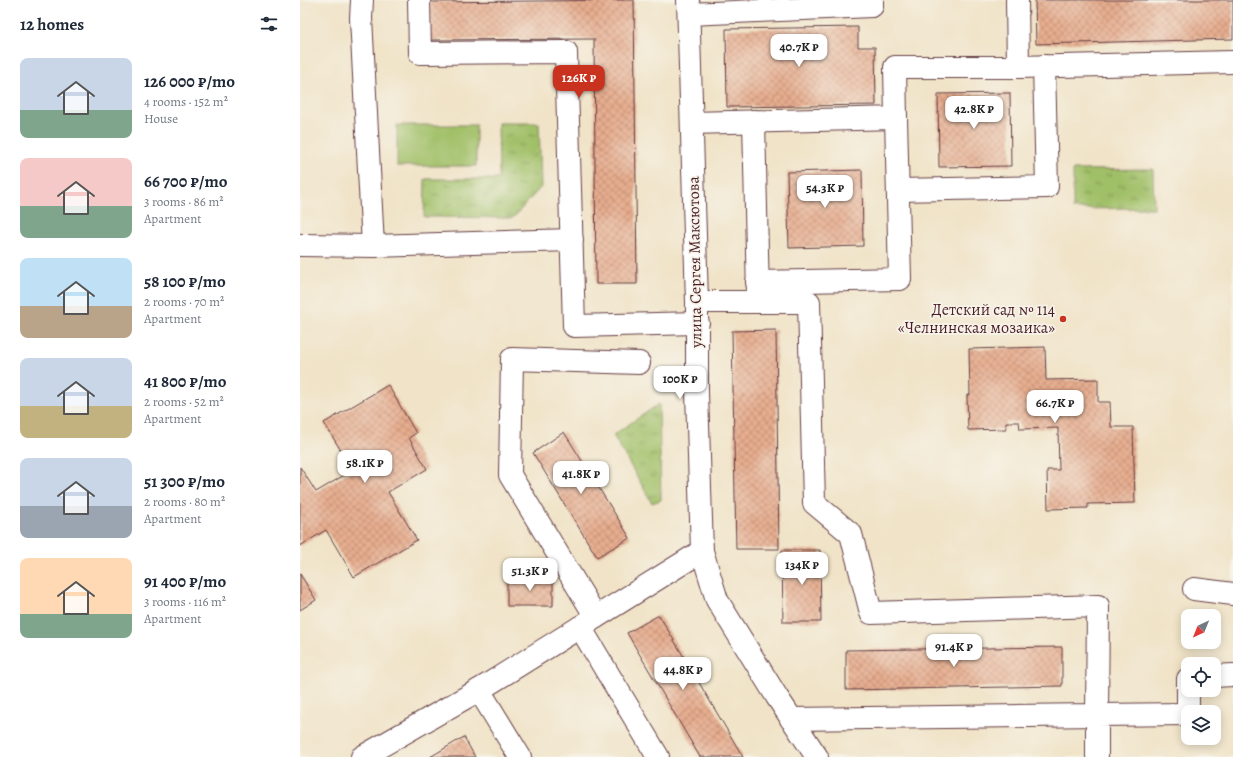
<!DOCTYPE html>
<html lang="en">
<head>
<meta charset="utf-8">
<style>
  body { margin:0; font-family:Alegreya,serif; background:#f2f2f3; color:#1f2937; height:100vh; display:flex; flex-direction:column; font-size:15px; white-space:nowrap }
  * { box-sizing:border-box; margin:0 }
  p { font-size:13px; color:#747a83 }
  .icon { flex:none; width:22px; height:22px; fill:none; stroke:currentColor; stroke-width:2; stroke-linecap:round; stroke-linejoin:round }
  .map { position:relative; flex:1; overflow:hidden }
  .drawer { display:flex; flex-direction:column; background:#fff; width:300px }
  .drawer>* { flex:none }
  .needle { width:26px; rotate:223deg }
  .tools { position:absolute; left:881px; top:609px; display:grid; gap:8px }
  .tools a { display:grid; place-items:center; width:40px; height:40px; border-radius:8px; background:#fff; box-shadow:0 2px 10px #0003; font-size:20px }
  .price { position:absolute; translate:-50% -34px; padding:0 9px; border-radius:8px; background:#fff; color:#222; font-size:13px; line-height:26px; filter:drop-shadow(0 1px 2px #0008) }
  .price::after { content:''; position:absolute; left:50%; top:24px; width:12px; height:9px; margin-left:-6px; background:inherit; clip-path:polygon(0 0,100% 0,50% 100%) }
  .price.selected { background:#c8321e; color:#fff }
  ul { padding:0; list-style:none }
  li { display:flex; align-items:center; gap:12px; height:100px; padding:0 20px }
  li span { display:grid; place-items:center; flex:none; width:112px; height:80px; border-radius:8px; color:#555 }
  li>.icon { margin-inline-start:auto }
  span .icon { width:48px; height:48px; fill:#fffc; stroke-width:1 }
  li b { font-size:17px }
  h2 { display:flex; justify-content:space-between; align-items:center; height:48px; padding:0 20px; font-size:17px }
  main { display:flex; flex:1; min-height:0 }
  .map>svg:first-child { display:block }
  .park { fill:url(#park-tufts); stroke:#75704a }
  .pitch { fill:#a0c068; stroke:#75704a }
  .building { fill:url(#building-cross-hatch) }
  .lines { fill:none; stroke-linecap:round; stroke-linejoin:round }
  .minor-casing { stroke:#633c42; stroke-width:24 }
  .minor { stroke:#fff; stroke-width:22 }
  .poi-dot { fill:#c8321e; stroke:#f7f3e8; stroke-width:1.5 }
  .labels { text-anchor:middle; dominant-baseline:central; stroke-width:3.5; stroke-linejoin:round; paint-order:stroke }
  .street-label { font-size:16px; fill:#4a1f2b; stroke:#f7f3e8 }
  .poi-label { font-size:16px; fill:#4a1f2b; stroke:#f7f3e8; text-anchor:end }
</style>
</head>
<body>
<main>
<section class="drawer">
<h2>12 homes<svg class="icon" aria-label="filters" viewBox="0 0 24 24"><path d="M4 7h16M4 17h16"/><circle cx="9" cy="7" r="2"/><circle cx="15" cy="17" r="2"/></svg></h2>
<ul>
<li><span style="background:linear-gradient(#c9d6e8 65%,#7fa58c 0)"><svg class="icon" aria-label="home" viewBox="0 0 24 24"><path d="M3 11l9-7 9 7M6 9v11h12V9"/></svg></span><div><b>126 000 ₽/mo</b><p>4 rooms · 152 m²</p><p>House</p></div></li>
<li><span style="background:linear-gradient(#f6c9c9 60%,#7fa58c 0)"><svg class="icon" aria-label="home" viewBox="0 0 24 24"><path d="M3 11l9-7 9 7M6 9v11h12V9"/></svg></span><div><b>66 700 ₽/mo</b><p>3 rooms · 86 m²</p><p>Apartment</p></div></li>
<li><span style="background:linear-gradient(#bfe0f5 60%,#b9a48a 0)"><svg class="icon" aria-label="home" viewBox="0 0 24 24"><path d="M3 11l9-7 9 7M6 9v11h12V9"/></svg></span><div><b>58 100 ₽/mo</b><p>2 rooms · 70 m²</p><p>Apartment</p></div></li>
<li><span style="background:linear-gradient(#c9d6e8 60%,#c2b280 0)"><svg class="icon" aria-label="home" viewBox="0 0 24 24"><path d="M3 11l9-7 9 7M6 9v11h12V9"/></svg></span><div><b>41 800 ₽/mo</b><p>2 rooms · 52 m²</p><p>Apartment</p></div></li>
<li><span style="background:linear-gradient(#c9d6e8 60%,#9aa5b1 0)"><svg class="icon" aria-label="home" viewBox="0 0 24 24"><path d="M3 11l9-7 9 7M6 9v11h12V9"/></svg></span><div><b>51 300 ₽/mo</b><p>2 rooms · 80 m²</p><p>Apartment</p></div></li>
<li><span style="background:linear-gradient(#ffd9b3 70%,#7fa58c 0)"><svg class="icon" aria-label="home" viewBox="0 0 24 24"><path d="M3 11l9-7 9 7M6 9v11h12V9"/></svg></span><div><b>91 400 ₽/mo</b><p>3 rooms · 116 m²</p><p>Apartment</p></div></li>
</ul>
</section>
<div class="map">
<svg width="933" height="757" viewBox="0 0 933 757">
  <defs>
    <pattern id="park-tufts" width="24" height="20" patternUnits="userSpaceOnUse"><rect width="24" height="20" fill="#a0c068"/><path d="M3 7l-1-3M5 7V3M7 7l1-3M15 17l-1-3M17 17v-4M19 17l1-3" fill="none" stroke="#849b56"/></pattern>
    <pattern id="building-cross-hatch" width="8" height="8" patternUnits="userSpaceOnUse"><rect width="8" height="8" fill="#e7ad8f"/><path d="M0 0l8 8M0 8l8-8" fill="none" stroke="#bd8c75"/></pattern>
  </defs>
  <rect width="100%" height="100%" fill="#f7f3e8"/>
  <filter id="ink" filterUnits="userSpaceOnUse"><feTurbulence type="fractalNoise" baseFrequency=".025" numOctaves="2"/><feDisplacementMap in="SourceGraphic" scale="8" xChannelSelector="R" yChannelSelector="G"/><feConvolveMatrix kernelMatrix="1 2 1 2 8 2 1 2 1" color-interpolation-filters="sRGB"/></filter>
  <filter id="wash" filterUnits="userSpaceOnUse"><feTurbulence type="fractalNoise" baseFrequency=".012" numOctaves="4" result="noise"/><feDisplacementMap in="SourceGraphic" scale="16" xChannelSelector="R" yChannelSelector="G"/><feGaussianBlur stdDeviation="0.9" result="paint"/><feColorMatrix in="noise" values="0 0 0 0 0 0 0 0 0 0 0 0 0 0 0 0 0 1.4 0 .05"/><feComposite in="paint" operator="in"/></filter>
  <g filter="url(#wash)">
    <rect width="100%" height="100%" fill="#f0e3c7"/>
    <!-- park -->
    <g class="park">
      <polygon points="198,123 239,123 241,187 213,218 124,217 125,179 199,179"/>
      <polygon points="853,169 854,208 773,209 773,170"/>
      <polygon points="359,404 361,500 352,503 313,435"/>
    </g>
    <!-- pitch -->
    <rect class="pitch" x="97" y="125" width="79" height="41"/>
    <g id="blocks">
      <!-- building -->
      <g class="building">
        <polygon points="334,0 337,284 296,284 294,39 130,40 130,2"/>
        <polygon points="735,0 933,0 933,39 736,44"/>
        <polygon points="558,27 558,47 575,47 576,105 427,107 426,29"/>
        <polygon points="710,93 711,166 639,167 638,94"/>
        <polygon points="562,170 563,246 489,248 487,172"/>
        <polygon points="476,330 479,549 436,549 432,331"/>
        <polygon points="745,347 746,380 798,379 798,402 810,402 811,427 833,427 835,503 788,504 788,508 748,509 747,470 759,470 758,428 720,429 719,422 706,422 706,429 668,430 667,395 670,395 669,349"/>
        <polygon points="88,385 116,433 109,438 127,469 88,492 117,540 54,577 26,530 0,546 0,467 16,492 53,470 24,423"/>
        <polygon points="264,432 330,538 297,557 233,453"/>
        <polygon points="482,550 520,550 521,622 483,622"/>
        <polygon points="0,574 16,600 0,610"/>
        <polygon points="253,577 253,606 207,606 207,578"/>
        <polygon points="359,615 443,757 400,757 340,655 327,633"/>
        <polygon points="762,647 762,686 546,690 546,650"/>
        <polygon points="164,737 175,757 130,757"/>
      </g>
    </g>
  </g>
  <g filter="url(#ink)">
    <use href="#blocks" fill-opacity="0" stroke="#633c42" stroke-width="1"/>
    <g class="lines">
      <defs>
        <g id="minor">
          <polyline points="62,0 61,18 73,246"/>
          <polyline points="119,0 120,53 266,52 274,326 398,323"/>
          <polyline points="388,0 397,302 397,393 402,551 417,600 477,697 517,757"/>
          <polyline points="717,0 718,67"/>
          <polyline points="389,14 572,6 572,0"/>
          <polyline points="454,121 458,296"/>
          <polyline points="392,123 596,118 595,67 718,67 933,62"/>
          <polyline points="598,190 747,187 744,66"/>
          <polyline points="0,245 73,246 272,240"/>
          <polyline points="457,282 600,279 596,118"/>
          <polyline points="397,302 509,302 514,503 551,534 571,613 798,606 797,715 491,719"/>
          <polyline points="894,589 933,594"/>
          <polyline points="296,617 210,475 212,359 339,363"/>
          <polyline points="280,627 358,757"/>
          <polyline points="914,676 933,675"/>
          <polyline points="888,679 888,712"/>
          <polyline points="179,690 220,757"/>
          <polyline points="62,757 179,690 402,551"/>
          <polyline points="797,757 797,715 888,714"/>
        </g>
      </defs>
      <!-- minor casing -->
      <use href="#minor" class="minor-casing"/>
      <!-- minor -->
      <use href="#minor" class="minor"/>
    </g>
  </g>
  <!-- markers -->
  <circle class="poi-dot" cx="763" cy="319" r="4"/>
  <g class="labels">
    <!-- street labels -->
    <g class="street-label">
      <text transform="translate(395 262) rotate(-91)">улица Сергея Максютова</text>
    </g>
    <!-- poi labels -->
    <g class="poi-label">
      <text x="755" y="310">Детский сад № 114<tspan x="755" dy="18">«Челнинская мозаика»</tspan></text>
    </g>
  </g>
</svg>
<div class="tools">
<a><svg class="needle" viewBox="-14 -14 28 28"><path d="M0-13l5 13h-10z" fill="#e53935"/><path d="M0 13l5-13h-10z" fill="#747a83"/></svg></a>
<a><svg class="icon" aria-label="locate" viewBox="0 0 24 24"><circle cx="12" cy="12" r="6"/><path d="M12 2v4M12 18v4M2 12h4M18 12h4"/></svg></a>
<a><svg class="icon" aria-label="layers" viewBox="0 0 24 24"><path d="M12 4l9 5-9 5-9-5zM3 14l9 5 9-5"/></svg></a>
</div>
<b class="price" style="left:499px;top:68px">40.7K ₽</b>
<b class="price selected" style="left:279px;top:99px">126K ₽</b>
<b class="price" style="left:674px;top:130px">42.8K ₽</b>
<b class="price" style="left:525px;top:209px">54.3K ₽</b>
<b class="price" style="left:380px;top:400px">100K ₽</b>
<b class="price" style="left:755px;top:424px">66.7K ₽</b>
<b class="price" style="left:65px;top:484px">58.1K ₽</b>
<b class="price" style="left:281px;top:495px">41.8K ₽</b>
<b class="price" style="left:502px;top:586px">134K ₽</b>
<b class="price" style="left:230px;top:592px">51.3K ₽</b>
<b class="price" style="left:654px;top:668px">91.4K ₽</b>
<b class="price" style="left:383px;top:691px">44.8K ₽</b>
</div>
</main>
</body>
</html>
